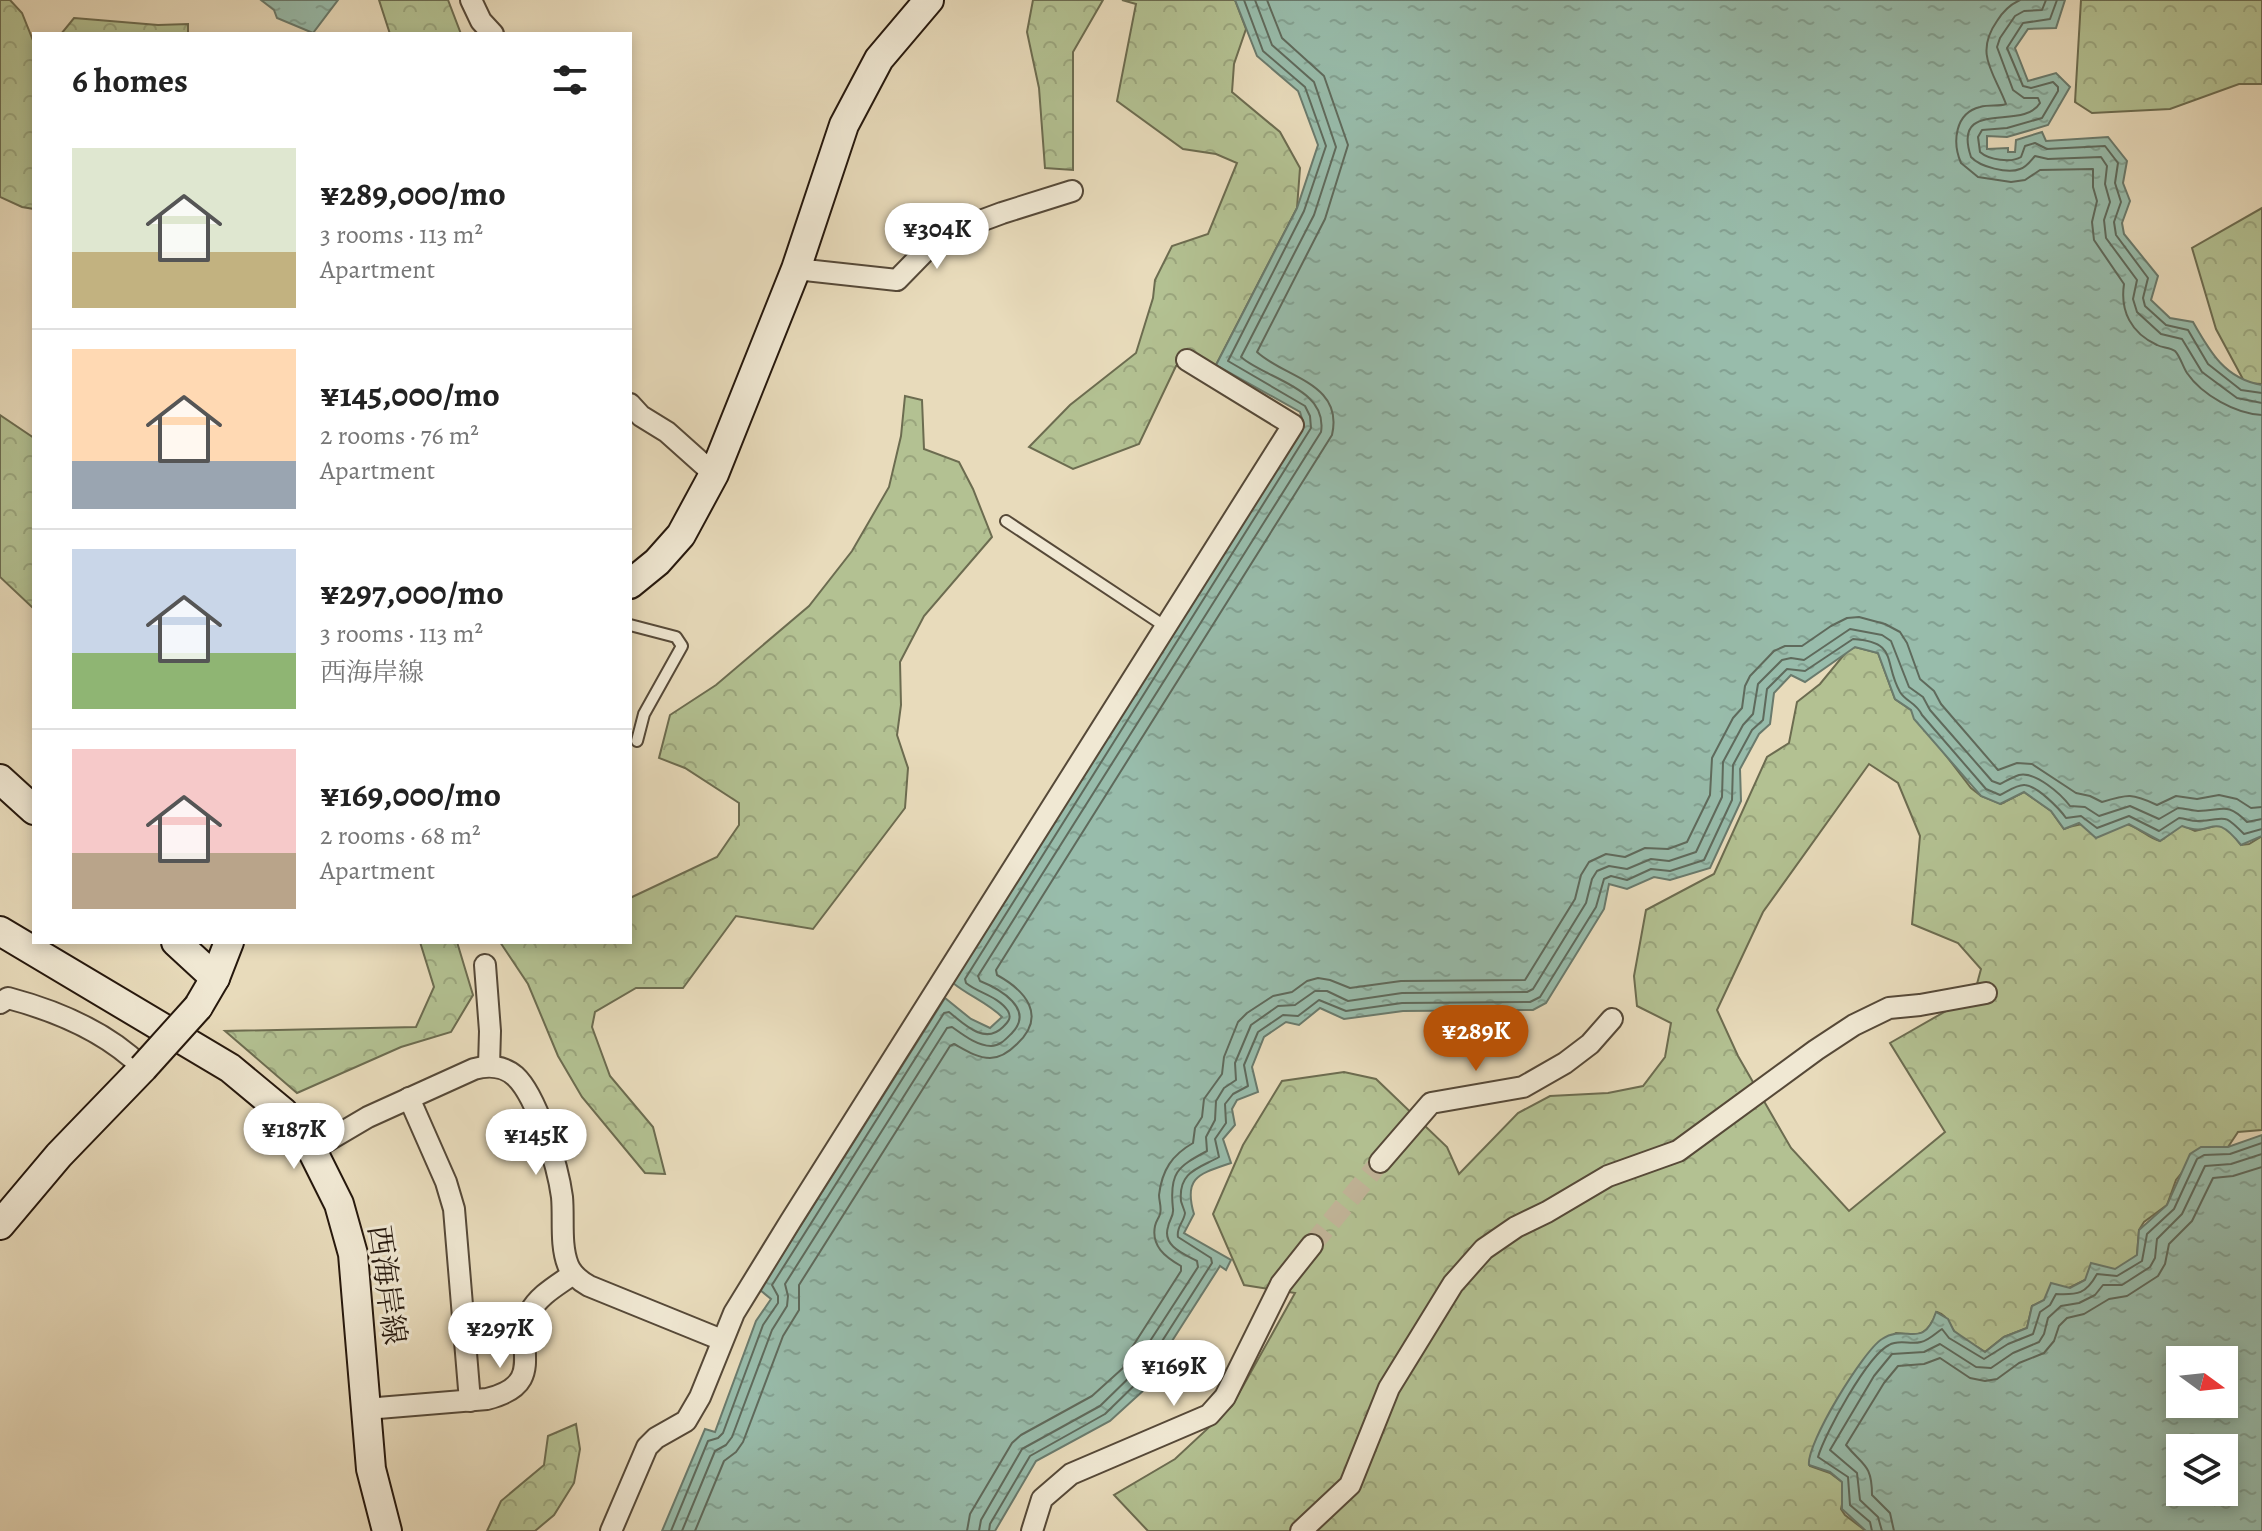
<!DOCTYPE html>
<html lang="en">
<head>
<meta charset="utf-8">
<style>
  body { margin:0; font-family:Alegreya,"Noto Serif JP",serif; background:#f2f2f2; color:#222; height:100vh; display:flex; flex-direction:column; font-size:30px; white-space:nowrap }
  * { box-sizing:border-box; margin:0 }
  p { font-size:26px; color:#767676 }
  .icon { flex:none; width:44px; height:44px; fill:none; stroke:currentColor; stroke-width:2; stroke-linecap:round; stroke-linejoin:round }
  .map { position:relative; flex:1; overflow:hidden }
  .details { position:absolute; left:32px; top:32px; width:600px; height:912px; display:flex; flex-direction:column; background:#fff; border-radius:0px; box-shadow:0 4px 12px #0003 }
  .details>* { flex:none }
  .needle { width:52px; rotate:105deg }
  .buttons { position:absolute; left:2166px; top:1346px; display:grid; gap:16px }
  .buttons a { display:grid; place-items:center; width:72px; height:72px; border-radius:0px; background:#fff; box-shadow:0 4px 12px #0003; font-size:40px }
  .price { position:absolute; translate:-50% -68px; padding:0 18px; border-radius:28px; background:#fff; color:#222; font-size:26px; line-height:52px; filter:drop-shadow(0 2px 4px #0008) }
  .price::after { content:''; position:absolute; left:50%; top:48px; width:24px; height:18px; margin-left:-12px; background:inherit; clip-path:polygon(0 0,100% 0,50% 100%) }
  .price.active { background:#b45309; color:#fff }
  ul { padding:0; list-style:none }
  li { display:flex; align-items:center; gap:24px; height:200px; padding:0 40px }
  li+li { border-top:2px solid #e0e0e0 }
  li span { display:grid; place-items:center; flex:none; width:224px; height:160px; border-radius:0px; color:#555 }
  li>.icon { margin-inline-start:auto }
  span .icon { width:96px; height:96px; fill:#fffc; stroke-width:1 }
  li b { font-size:34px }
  h2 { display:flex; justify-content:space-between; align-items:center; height:96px; padding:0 40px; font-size:34px }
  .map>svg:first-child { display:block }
  .forest { fill:url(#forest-crowns); stroke:#6c6c50; stroke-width:2; fill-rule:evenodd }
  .water { fill:url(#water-ripples); stroke:#6a7a6c; stroke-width:2; fill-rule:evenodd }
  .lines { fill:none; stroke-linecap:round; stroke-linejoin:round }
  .shore { stroke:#5f6a5c; stroke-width:2 }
  .street-tunnel { stroke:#c1b498; stroke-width:20; stroke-dasharray:20 10; stroke-linecap:butt }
  .lane-casing { stroke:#564938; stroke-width:14 }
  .street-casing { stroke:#564938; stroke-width:24 }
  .secondary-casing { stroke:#26180d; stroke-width:32 }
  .lane { stroke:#f0e8d3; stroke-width:10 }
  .street { stroke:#f0e8d3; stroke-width:20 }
  .secondary { stroke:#f0e8d3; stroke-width:28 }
  .secondary-bridge-casing { stroke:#26180d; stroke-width:32; stroke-linecap:butt }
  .secondary-bridge { stroke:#f0e8d3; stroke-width:28 }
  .labels { text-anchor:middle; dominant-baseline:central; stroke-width:6; stroke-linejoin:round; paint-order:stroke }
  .street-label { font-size:30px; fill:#26180d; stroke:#f0e8d3 }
</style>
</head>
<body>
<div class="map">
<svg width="2262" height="1531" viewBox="0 0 2262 1531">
  <defs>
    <pattern id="forest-crowns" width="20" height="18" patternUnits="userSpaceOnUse" patternTransform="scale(2)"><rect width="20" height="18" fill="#b3c192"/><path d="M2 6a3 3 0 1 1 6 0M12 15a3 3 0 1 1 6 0" fill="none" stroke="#9aa57d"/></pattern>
    <pattern id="water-ripples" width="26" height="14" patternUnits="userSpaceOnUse" patternTransform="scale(2)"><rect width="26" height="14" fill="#98bcab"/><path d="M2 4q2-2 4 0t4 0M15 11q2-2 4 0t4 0" fill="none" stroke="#83a192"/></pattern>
  </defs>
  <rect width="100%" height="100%" fill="#e8dbbb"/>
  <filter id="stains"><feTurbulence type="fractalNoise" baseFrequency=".0025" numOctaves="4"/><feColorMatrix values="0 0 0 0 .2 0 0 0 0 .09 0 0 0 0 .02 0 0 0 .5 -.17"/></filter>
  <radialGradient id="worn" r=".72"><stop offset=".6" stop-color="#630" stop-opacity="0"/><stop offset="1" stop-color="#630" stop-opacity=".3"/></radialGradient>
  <!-- forest -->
  <g class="forest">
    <polygon points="0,0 10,0 22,13 34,43 34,209 22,207 0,197"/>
    <polygon points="379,0 448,0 461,34 390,34"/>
    <polygon points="1033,0 1103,0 1073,52 1073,170 1045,168 1039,88 1027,32"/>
    <polygon points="1122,0 1235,0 1246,29 1234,64 1232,92 1280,132 1300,168 1297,208 1216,365 1176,366 1139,444 1073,469 1029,447 1070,405 1136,353 1153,298 1155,280 1172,246 1208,234 1237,163 1216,154 1183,149 1117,101 1136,4"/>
    <polygon points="2081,0 2262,0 2262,84 2239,84 2170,109 2092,113 2075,102"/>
    <polygon points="74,18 158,25 188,24 188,34 61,34"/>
    <polygon points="2262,208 2262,384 2245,383 2216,329 2192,248"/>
    <polygon points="905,396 922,400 924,449 959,462 973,489 992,537 924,616 900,662 901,705 897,735 908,768 905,808 813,929 736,916 683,988 636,988 595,1012 592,1027 610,1076 653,1127 665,1174 645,1173 582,1097 558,1056 528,984 500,942 630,942 630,898 717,857 739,825 739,803 685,768 659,758 670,715 716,685 809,606 852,551 889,487 901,436"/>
    <polygon points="0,415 34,438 34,609 0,577"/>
    <path d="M1855 647 1878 653 1895 699 1911 710 1971 788 1981 796 2001 804 2024 792 2051 811 2064 829C2079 823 2117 819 2132 826 2143 831 2149 838 2160 841L2182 825 2195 831 2219 825 2227 827 2241 845 2249 844 2262 836V1130L2238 1132 2228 1147 2188 1165 2176 1180 2167 1205 2144 1222 2139 1230 2137 1255 2125 1266 2085 1280 2032 1306 2027 1328 2004 1337 1985 1352C1976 1346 1963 1340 1955 1332 1947 1324 1949 1316 1937 1312 1927 1336 1921 1336 1896 1333L1893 1335C1874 1360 1805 1437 1810 1466L1830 1473 1842 1482 1844 1495 1841 1509 1845 1515 1866 1531H1148L1114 1495 1175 1459 1232 1406 1295 1293 1244 1285 1213 1214 1243 1145 1282 1081 1344 1072 1376 1079 1447 1147 1459 1174 1518 1113 1550 1096 1608 1093 1643 1086 1665 1057 1671 1023 1637 1006 1634 976 1646 910 1714 874 1767 757 1789 743 1797 702 1820 684 1847 651ZM1869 764 1898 783 1920 836 1912 924 1958 943 1981 969 1974 995 1890 1043 1945 1132 1849 1211 1791 1148 1738 1056 1717 1010 1763 912Z"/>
    <polygon points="420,942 457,942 473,995 451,1032 401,1047 297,1093 225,1031 416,1027 434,987"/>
    <polygon points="576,1424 580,1449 574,1483 554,1515 535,1531 487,1531 501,1501 544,1465 548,1436"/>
  </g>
  <!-- water -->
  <g class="water">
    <polygon points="261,0 338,0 313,33 277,18 274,10"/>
    <path d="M1235 0H2065L2056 28 2028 29 2015 48 2028 81 2056 73 2070 87 2048 125 2007 137 1987 136V149L2008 148V152H2015L2016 140 2042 132 2046 141 2108 137 2127 161 2123 183 2130 201 2122 223 2124 234 2158 276 2151 300 2170 318 2193 322C2210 352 2225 379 2262 385V836L2241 845C2211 808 2215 839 2182 826L2160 841 2129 824 2096 838 2079 823 2064 829 2051 811 2024 792 2000 804 1981 796 1914 719 1911 710 1895 699 1878 653 1855 647 1805 682 1791 675 1774 693 1770 724 1759 734 1740 769 1741 801 1710 868 1670 880 1654 877 1627 889 1609 884 1604 909 1546 1003 1533 1010 1403 1011 1344 1019 1320 1008 1299 1025 1286 1022 1264 1037 1252 1067 1258 1092 1237 1100 1232 1109 1235 1125 1223 1139 1231 1163C1199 1174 1183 1177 1194 1214L1184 1233 1231 1260 1226 1270 1220 1266 1156 1366 1162 1369 1145 1389 1110 1421 1036 1461 995 1531H662L705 1429 715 1432 756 1321 771 1299 760 1290 945 998 971 1019 990 1028 1002 1017C988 1003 969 996 953 983L1304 426 1300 412 1216 365 1297 208 1318 145 1298 91 1257 56Z"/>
    <path d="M2262 1135V1531H1866L1842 1509V1482L1830 1472 1809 1465C1806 1444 1863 1351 1882 1339 1906 1323 1923 1351 1936 1312L1948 1319 1954 1331 1985 1352 2004 1337 2027 1328 2032 1306 2044 1300 2051 1283 2070 1288 2085 1280 2091 1263 2115 1269 2137 1255 2139 1230 2167 1205 2190 1154 2201 1147H2228ZM2224 1360V1404H2180V1360ZM2224 1448V1492H2180V1448Z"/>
  </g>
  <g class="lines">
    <!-- shore -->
    <g class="shore">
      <path d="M2020 0C2009 5 2003 11 1997 21 1974 54 1994 72 2006 104 1998 107 1990 104 1980 107 1955 113 1952 142 1961 163L1978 177 2011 182 2025 180 2040 170 2093 169V187L2097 201 2092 222 2094 240 2124 284C2120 311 2131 333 2157 345 2162 348 2170 347 2175 351 2180 356 2183 367 2187 373 2202 395 2236 414 2262 415"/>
      <path d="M2046 0 2042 10 2024 11 2015 16 2000 38 1997 47 2013 90 2024 98H2038L2040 103C2023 132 1951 97 1971 157 1980 167 2008 174 2020 169 2027 167 2031 160 2035 156L2048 159 2101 157 2107 166 2105 184 2110 202 2104 220 2106 238 2137 280 2133 299 2137 312 2161 334 2182 339 2202 372 2237 398 2262 403"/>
      <path d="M2057 0 2050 19 2023 23 2007 48 2023 86 2031 88 2053 82 2058 87V91L2042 118 2007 128 1982 130 1978 137 1980 152C1989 160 2011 163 2021 157L2025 146 2035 143 2047 149 2105 146 2118 163 2115 183 2121 202 2114 222 2116 235 2148 278 2143 298 2145 306 2166 325 2188 330 2208 364 2241 390 2262 393"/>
      <path d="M671 1531 708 1441 718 1438 723 1433 763 1325 778 1303V1296L772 1285 944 1013 949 1012C965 1025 985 1045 1003 1027 1008 1022 1012 1018 1008 1011 998 996 978 993 966 983L965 979 1311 428 1310 416 1305 406 1228 361 1304 211 1326 146 1305 87 1263 51 1244 0"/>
      <path d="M682 1531 715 1451 726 1445 732 1437 772 1330 787 1306 788 1296 785 1284 947 1028 952 1027C962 1034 977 1046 991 1046 1000 1046 1006 1039 1012 1033 1035 1009 1000 989 980 981L978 976 1321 432C1328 388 1266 379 1241 357L1314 215 1336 147 1314 82 1272 45 1255 0"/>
      <path d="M695 1531 724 1461 736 1452 743 1442 783 1336 799 1310V1285L950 1046 954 1044C965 1050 977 1058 990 1058 1001 1058 1009 1052 1017 1044 1047 1016 1026 991 997 975L996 970 1332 435C1344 383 1285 378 1257 352L1325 219 1348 145 1324 76 1282 38 1267 0"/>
      <path d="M967 1531 970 1514 1012 1443 1021 1435 1092 1396 1123 1368 1131 1349 1181 1271V1266C1165 1257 1151 1246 1155 1226 1156 1221 1159 1218 1160 1214 1162 1208 1159 1201 1159 1195 1162 1170 1172 1155 1193 1143L1195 1128 1202 1117 1204 1099 1222 1074 1224 1057 1238 1022 1247 1013 1273 996 1292 992 1307 981 1318 978 1330 980 1350 988 1401 981 1525 980 1575 899 1581 875 1589 862 1606 854 1625 857 1645 848 1668 849 1687 842 1710 795 1712 758 1733 718 1742 708 1745 686 1750 676 1774 651 1785 646H1802L1831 626 1847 618 1859 617 1885 624 1900 632 1907 643 1920 679 1934 691 1941 704 1998 770 2017 763 2032 764 2076 793 2090 796 2102 802C2128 794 2132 793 2157 805L2176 796 2197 799 2219 795 2237 799 2251 808 2262 807"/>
      <path d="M979 1531 981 1520 1022 1449 1100 1406 1138 1369 1141 1355 1198 1267 1197 1261C1184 1254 1162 1246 1168 1227 1169 1220 1174 1216 1173 1209 1169 1173 1177 1167 1207 1151L1206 1137 1215 1120 1216 1101 1224 1088 1236 1080 1235 1063 1251 1025 1278 1006 1295 1005 1315 991H1327L1348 1001 1402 993 1527 992 1533 989 1586 903 1592 879 1597 871 1609 866 1627 869 1651 859 1669 861 1696 852 1722 797 1723 762 1743 725 1753 714 1758 684 1782 660 1791 658 1804 660 1850 629 1882 635 1891 641 1909 687 1923 697 1930 710 1992 781 2000 784C2006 781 2013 777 2019 775 2035 771 2061 794 2070 806L2085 807 2099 816 2130 806 2159 819 2178 808C2185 808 2192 811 2198 811 2223 811 2226 801 2247 822L2262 819"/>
      <path d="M989 1531 990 1524 1030 1456 1105 1414 1148 1372 1150 1360 1212 1263 1211 1258 1178 1237C1176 1227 1184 1222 1185 1213 1185 1212 1181 1202 1181 1201 1178 1171 1200 1168 1219 1157L1215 1139 1226 1123 1225 1104 1233 1094 1248 1086 1244 1065 1258 1032 1283 1015 1298 1016 1319 1000 1346 1011 1402 1003 1530 1002 1540 997 1596 907 1604 879 1611 876 1627 880 1651 869 1670 871 1704 860 1732 800 1733 765 1752 730 1763 720 1767 689 1787 669 1805 671 1853 639C1899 642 1883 662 1900 692 1906 702 1916 702 1922 715L1986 789 2000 795C2007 792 2017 784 2025 785 2037 786 2059 808 2066 818L2081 816 2097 828 2129 816 2159 831 2179 818C2186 818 2192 822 2198 821 2227 820 2221 811 2244 834L2262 829"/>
      <path d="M1872 1531 1870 1522 1850 1505 1848 1477 1818 1457C1825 1433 1868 1355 1889 1345 1899 1339 1910 1345 1921 1342 1928 1341 1936 1333 1942 1329L1949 1338 1984 1359 2008 1344 2033 1334 2040 1312 2050 1305 2056 1294C2078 1295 2086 1294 2097 1274L2117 1276 2142 1261 2147 1234 2174 1209 2197 1159 2204 1155 2230 1154 2262 1143"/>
      <polyline points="1882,1531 1878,1517 1860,1500 1857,1473 1830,1450 1874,1376 1892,1354 1924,1352 1940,1344 1976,1367 1991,1368 2013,1353 2039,1342 2044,1334 2048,1318 2061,1306 2079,1303 2095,1295 2103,1285 2122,1285 2150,1267 2155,1258 2157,1239 2182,1214 2205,1166 2231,1164 2262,1154"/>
      <path d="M1894 1531 1890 1513 1872 1495C1872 1464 1863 1466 1846 1445L1884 1383 1898 1366 1924 1364 1940 1358 1970 1378 1985 1381 1997 1379 2019 1363 2044 1353 2054 1341 2059 1326 2067 1318 2084 1314 2109 1299 2127 1296 2158 1276 2165 1264 2169 1244 2192 1221 2213 1178 2233 1176 2262 1167"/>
    </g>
    <!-- street-tunnel -->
    <polyline class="street-tunnel" points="1312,1245 1380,1162"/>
    <defs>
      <g id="lane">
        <polyline points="1006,521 1166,627"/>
        <polyline points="630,625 676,637 682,646 644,714 637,741"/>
      </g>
      <g id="street">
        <polyline points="471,0 481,21 493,34"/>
        <polyline points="796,269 897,280 940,236 1002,213 1072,191"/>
        <polyline points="630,404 641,416 667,432 714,474"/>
        <polyline points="485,965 490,1031 489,1066"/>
        <path d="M0 1003 8 998C57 1011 107 1032 143 1068"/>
        <polyline points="409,1098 446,1182 454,1209 470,1401"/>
        <path d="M312 1150 368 1117 474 1069C488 1065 504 1066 515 1076 537 1096 558 1167 562 1197 564 1218 560 1245 568 1265 572 1275 580 1281 589 1286L722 1340"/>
        <polyline points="1380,1162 1431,1103 1523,1087 1565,1063 1590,1044 1612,1019"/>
        <path d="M366 1409 487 1399C549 1383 512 1348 530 1312 539 1295 558 1285 573 1274"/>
        <polyline points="611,1531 647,1447 656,1438 686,1421 700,1397 734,1313 790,1222 1293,425 1187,360"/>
        <polyline points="1032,1531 1042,1499 1071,1474 1209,1415 1225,1397 1281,1284 1312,1245"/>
        <polyline points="1301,1531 1350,1485 1389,1388 1453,1284 1484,1249 1516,1227 1547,1212 1608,1176 1678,1151 1816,1050 1854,1025 1889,1008 1920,1005 1986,993"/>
      </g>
      <g id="secondary">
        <polyline points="630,584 657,562 681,535 714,474 796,269 844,125 879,59 929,0"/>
        <polyline points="0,779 34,810"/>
        <polyline points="0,931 230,1068 283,1112 312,1150 339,1204 353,1254 371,1469 387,1531"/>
        <polyline points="176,942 215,978"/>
        <polyline points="198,1007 215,978 229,942"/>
        <polyline points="0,1225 59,1155 143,1068"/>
      </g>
    </defs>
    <!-- lane casing -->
    <use href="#lane" class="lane-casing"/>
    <!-- street casing -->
    <use href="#street" class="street-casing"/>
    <!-- secondary casing -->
    <use href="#secondary" class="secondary-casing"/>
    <!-- lane -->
    <use href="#lane" class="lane"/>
    <!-- street -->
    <use href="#street" class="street"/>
    <!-- secondary -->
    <use href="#secondary" class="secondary"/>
    <defs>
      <polyline id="secondary-bridge" points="143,1068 198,1007"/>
    </defs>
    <!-- secondary-bridge casing -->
    <use href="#secondary-bridge" class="secondary-bridge-casing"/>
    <!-- secondary-bridge -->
    <use href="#secondary-bridge" class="secondary-bridge"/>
  </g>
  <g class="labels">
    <!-- street labels -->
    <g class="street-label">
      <text transform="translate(387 1285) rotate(82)">西海岸線</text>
    </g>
  </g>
  <rect width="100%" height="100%" filter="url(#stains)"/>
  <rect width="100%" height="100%" fill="url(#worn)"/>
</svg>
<div class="buttons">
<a><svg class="needle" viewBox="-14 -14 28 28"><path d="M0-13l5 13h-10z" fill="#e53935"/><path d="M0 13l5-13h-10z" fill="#767676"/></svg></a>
<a><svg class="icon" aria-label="layers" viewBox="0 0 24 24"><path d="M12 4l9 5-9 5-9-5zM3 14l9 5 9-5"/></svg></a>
</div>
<b class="price" style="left:937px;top:271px">¥304K</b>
<b class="price active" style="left:1476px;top:1073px">¥289K</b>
<b class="price" style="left:294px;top:1171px">¥187K</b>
<b class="price" style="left:536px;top:1177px">¥145K</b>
<b class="price" style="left:500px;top:1370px">¥297K</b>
<b class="price" style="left:1174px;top:1408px">¥169K</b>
<section class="details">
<h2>6 homes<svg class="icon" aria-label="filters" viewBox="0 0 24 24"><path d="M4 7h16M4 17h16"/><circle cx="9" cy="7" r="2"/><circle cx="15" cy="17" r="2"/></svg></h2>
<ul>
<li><span style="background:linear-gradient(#dfe7d0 65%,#c2b280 0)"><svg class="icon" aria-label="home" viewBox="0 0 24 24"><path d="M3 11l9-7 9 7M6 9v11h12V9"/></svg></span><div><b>¥289,000/mo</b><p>3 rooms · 113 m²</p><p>Apartment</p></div></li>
<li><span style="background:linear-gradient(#ffd9b3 70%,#9aa5b1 0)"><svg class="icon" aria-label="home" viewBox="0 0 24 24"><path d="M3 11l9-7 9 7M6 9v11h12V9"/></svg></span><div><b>¥145,000/mo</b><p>2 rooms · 76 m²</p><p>Apartment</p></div></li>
<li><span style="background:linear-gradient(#c9d6e8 65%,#8fb573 0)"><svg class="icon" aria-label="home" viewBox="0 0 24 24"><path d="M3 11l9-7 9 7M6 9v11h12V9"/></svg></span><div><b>¥297,000/mo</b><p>3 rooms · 113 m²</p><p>西海岸線</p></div></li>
<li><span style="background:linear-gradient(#f6c9c9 65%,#b9a48a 0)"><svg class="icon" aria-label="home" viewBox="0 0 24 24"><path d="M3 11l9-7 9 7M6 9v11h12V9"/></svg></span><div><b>¥169,000/mo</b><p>2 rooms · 68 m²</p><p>Apartment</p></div></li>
</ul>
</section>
</div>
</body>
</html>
